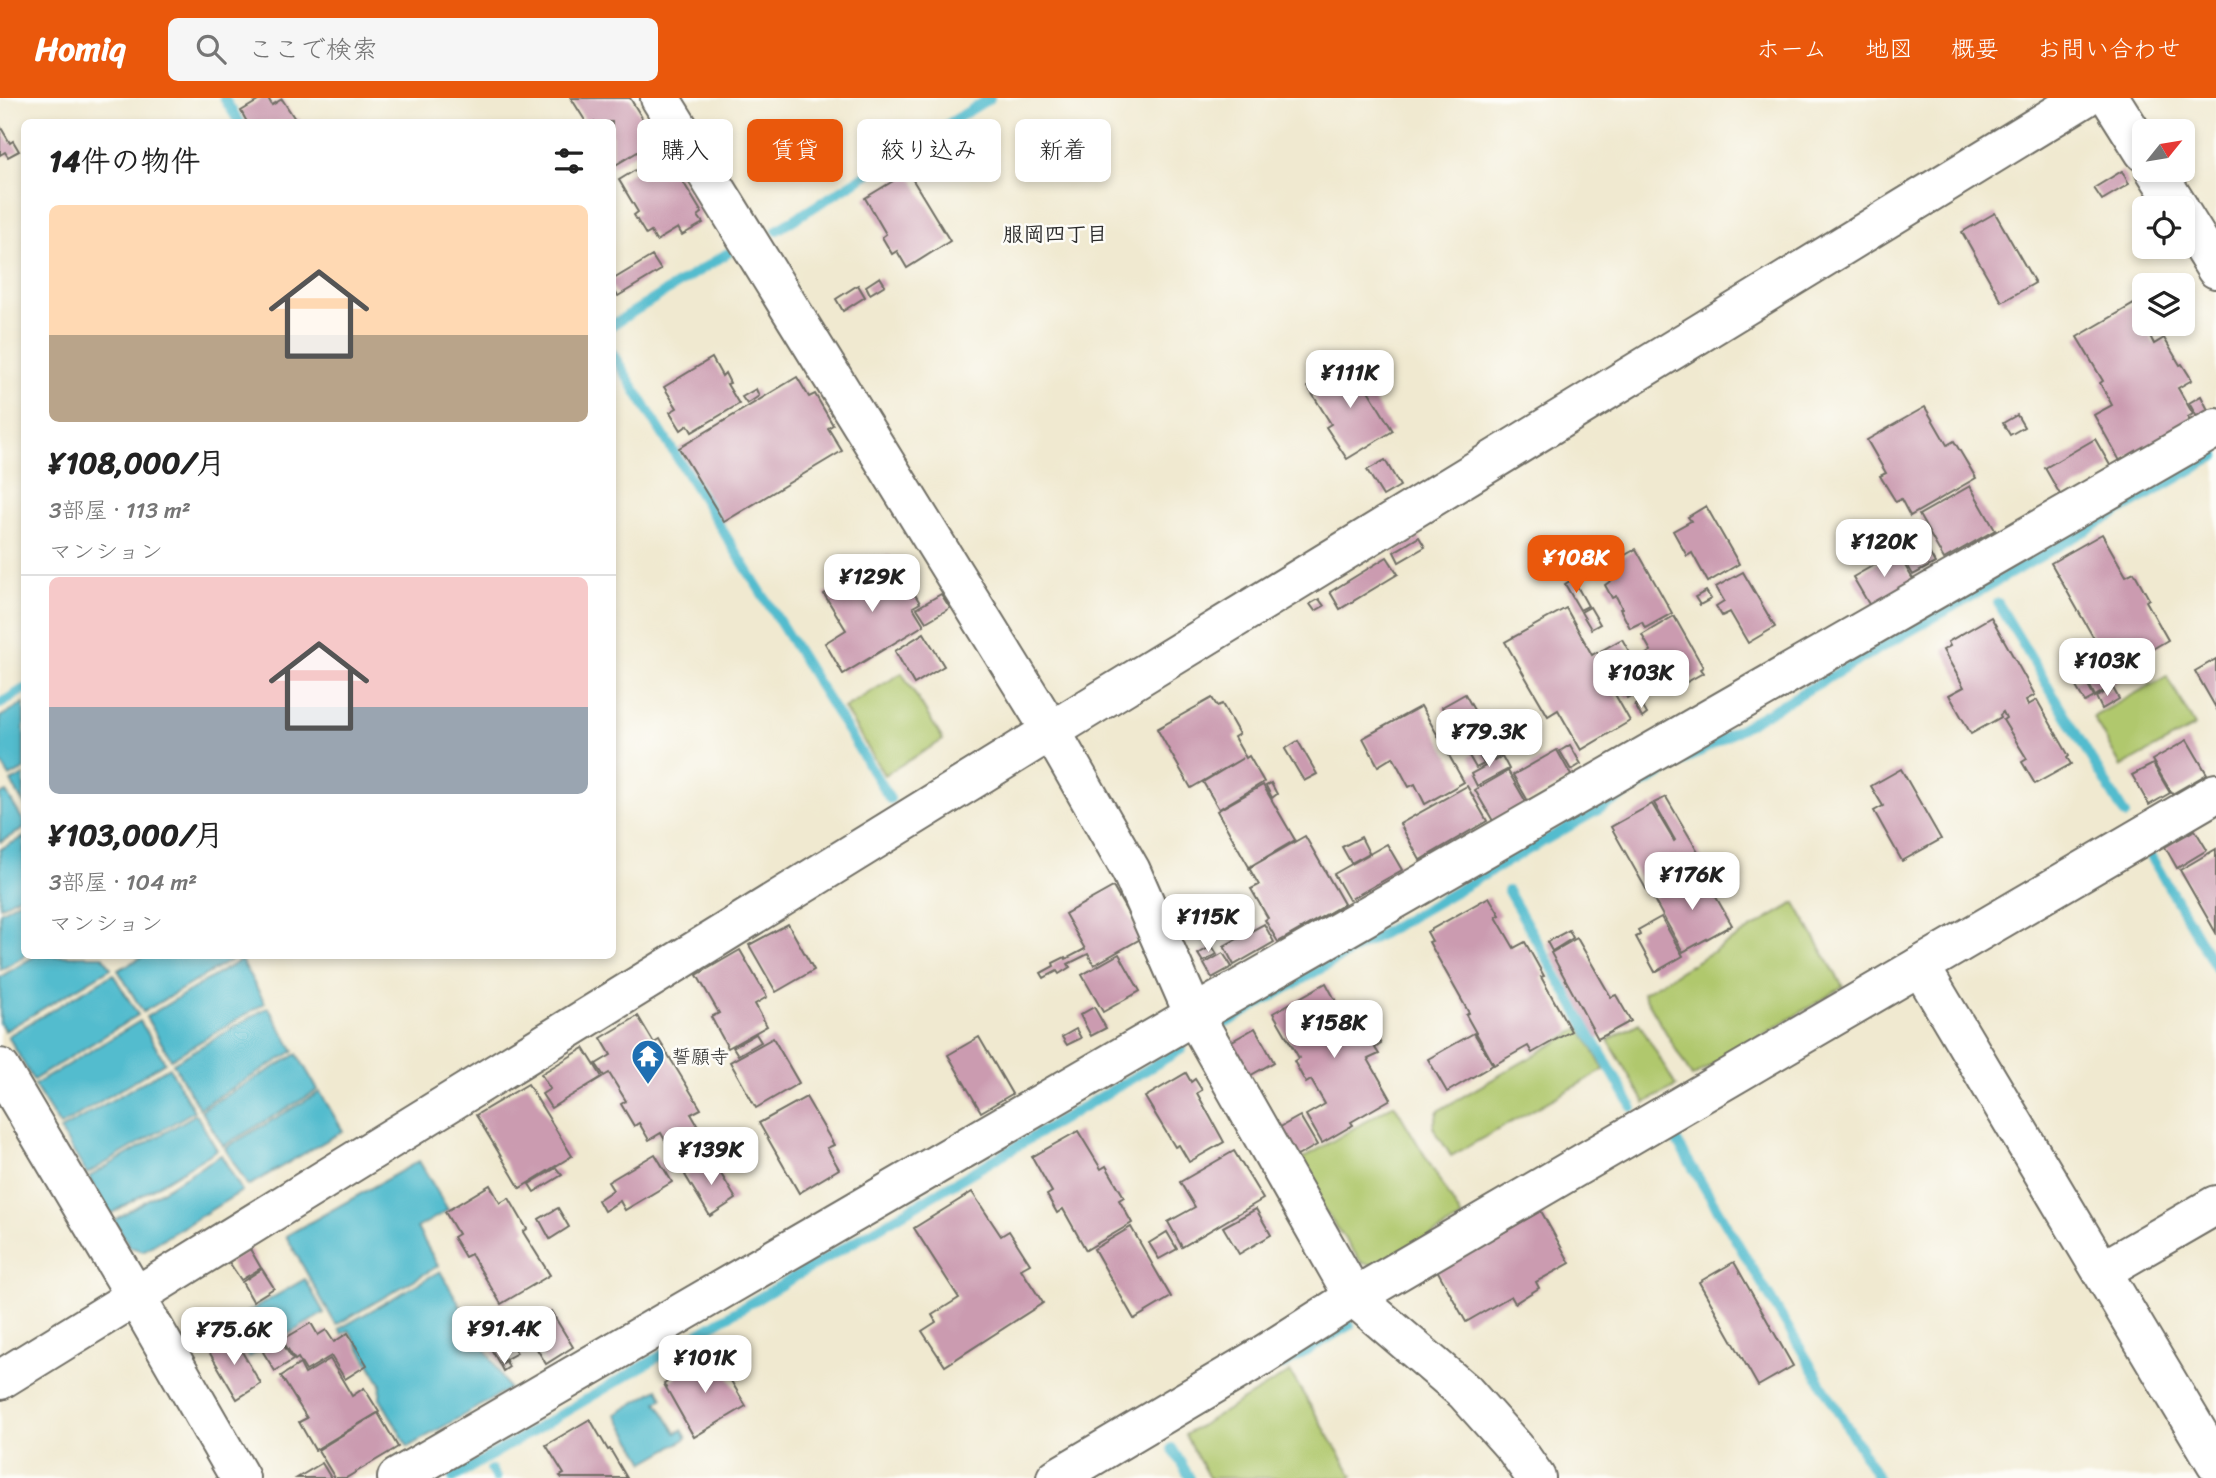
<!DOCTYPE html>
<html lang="ja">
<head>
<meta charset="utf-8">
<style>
  body { margin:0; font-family:Sriracha,"Klee One",sans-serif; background:#f6f6f6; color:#222; height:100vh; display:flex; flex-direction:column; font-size:26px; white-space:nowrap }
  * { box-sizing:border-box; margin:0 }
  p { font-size:23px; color:#767676 }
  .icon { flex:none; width:38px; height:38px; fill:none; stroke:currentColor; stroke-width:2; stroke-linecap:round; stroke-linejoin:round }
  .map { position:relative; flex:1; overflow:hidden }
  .panel { position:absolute; left:21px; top:21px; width:595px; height:840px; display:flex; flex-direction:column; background:#fff; border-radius:10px; box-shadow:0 4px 10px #0003 }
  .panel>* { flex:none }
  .hud { position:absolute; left:637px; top:21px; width:665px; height:63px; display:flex; gap:14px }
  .needle { width:46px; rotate:60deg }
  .controls { position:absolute; left:2132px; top:21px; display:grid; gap:14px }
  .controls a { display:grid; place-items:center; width:63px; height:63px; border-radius:10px; background:#fff; box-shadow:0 4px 10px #0003; font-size:35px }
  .price { position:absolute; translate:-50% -60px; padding:0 16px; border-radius:14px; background:#fff; color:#222; font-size:23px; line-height:46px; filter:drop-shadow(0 2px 4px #0008) }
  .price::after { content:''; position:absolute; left:50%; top:42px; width:21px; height:16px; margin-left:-10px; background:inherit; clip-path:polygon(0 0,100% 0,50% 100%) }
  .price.current { background:#ea580c; color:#fff }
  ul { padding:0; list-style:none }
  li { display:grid; align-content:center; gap:14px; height:371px; padding:0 28px }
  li+li { border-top:2px solid #e0e0e0 }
  li span { display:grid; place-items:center; height:217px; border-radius:10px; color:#555 }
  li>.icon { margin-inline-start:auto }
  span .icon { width:126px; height:126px; fill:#fffc; stroke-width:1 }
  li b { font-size:30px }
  h2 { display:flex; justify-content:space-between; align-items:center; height:84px; padding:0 28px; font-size:30px }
  .tag { padding:0 24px; border-radius:10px; background:#fff; box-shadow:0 4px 10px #0003; font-size:24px; line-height:63px }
  .tag.current { background:#ea580c; color:#fff }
  header { display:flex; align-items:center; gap:42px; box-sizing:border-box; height:98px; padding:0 35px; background:#ea580c; color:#fff }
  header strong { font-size:33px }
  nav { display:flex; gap:38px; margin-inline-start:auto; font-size:24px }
  .search { width:490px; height:63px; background:#f6f6f6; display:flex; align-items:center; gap:18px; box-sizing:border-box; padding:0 24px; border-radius:10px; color:#767676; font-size:26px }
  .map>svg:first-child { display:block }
  .green { fill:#b0c86d; stroke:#6e7a4c; stroke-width:2 }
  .water { fill:#52bcce; stroke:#3e747c; stroke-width:2 }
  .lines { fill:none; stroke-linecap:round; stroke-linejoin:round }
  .stream { stroke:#52bcce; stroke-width:10 }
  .building { fill:#cb9bb0 }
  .minor-casing { stroke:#706e65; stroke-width:42 }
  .minor { stroke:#fff; stroke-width:38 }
  .labels { text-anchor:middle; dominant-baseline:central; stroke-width:5; stroke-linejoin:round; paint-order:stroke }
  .poi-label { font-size:19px; fill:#2b2b2b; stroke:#fdfcf7; text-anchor:start }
  .neighbourhood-label { font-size:21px; font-weight:bold; fill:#2b2b2b; stroke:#fdfcf7 }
</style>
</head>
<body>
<header>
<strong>Homiq</strong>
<div class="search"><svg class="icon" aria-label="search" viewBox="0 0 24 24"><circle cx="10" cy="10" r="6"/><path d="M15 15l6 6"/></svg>ここで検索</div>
<nav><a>ホーム</a><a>地図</a><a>概要</a><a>お問い合わせ</a></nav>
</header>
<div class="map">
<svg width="2216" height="1380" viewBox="0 0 2216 1380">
  <rect width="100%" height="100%" fill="#fdfcf7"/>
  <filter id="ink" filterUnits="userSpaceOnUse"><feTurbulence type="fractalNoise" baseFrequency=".0143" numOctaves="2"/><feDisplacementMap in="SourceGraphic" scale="14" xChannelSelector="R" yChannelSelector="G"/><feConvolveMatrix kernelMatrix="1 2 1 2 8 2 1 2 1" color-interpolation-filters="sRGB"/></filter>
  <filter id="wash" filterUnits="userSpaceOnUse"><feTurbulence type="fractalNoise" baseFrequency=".00686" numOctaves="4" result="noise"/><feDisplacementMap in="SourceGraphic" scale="28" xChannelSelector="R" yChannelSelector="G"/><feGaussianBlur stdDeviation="1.57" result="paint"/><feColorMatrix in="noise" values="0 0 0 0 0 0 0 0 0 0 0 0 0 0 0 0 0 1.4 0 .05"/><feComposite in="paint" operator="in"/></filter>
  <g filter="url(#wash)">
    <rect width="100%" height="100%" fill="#f0e9d0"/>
    <!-- green -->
    <g class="green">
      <polygon points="902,575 943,642 884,677 844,610"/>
      <polygon points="2167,578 2195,628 2121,669 2093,619"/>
      <polygon points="1795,805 1843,889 1692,979 1643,895"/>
      <polygon points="1639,925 1676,988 1645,1005 1608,942"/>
      <polygon points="1581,930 1604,972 1451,1058 1433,1029 1438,1013"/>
      <polygon points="1394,1006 1462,1120 1379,1168 1362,1165 1319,1105 1294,1066"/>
      <polygon points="1290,1274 1353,1378 1350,1380 1209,1380 1185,1337"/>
    </g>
    <!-- water -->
    <g class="water">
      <polygon points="24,605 24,671 10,679 0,663 0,619"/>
      <polygon points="24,677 24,706 11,684"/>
      <polygon points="6,694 24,724 24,731 0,744 0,697"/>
      <polygon points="24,739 24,795 0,809 0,751"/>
      <polygon points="24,800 25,858 0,872 0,814"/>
      <polygon points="35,858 103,858 111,870 5,933 0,925 0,879"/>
      <polygon points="144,858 238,858 143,914 118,872"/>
      <polygon points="241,862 265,905 171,961 146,919"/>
      <polygon points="113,876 138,917 33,982 8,938"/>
      <polygon points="268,909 294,953 199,1010 173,965"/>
      <polygon points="140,923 165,964 60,1028 34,987"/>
      <polygon points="297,956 318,992 223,1048 201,1012"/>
      <polygon points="169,969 194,1013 87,1076 60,1032"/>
      <polygon points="320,994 343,1033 248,1088 225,1050"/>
      <polygon points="196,1016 217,1052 110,1116 89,1079"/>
      <polygon points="221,1057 242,1093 143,1153 130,1149 114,1122"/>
      <polygon points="419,1063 448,1112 417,1130 438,1168 336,1227 286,1138"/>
      <polygon points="440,1173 509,1291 408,1349 380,1300 381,1286 349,1232 342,1236 339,1231"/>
      <polygon points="305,1181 324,1215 249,1259 229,1225"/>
      <polygon points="658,1291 663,1300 657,1304 676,1335 682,1332 687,1340 645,1364 616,1316"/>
    </g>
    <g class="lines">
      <!-- stream -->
      <g class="stream">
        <polyline points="224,0 239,24"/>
        <polyline points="777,132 990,0"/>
        <polyline points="612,227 728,155"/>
        <polyline points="612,255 890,701"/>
        <polyline points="1998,505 2125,717"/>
        <polyline points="0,606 24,591"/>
        <polyline points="2150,757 2216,870"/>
        <polyline points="1508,793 1632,1009"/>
        <polyline points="1226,925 2216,358"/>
        <polyline points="1673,1037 1878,1380"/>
        <polyline points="1283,1267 1350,1227"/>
        <polyline points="1172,1350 1190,1380"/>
        <polyline points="491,1372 496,1380"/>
        <polyline points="453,1380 1182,951"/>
      </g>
    </g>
    <g id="blocks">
      <!-- building -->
      <g class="building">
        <polygon points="263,0 268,0 272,7 282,1 295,21 298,20 301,24 247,24 241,13"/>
        <polygon points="571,0 630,0 656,43 612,69 612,24 586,24"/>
        <polygon points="0,28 10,45 13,43 19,53 8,59 5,54 0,57"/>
        <polygon points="665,54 702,115 698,118 703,125 682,137 678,130 656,143 651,134 646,137 634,117 638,114 619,82"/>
        <polygon points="2122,73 2129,86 2102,102 2094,90"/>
        <polygon points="908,74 950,143 907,170 897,153 892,156 882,139 886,136 865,100"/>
        <polygon points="1995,115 2035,185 2002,204 1962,134"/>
        <polygon points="652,158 661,172 618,198 612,189 612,182"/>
        <polygon points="880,179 885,187 870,196 866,188"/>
        <polygon points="858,187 865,199 843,213 836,201"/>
        <polygon points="2134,206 2154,246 2164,240 2180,267 2182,266 2192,282 2178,290 2193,316 2188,319 2190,324 2120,363 2094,317 2112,307 2100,285 2103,283 2077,239"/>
        <polygon points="712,260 722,278 725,275 730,285 727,286 739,306 692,334 688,327 681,332 670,314 677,310 664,289"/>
        <polygon points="1350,263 1393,333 1347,361 1326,329 1331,326 1308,289"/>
        <polygon points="797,279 809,299 815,296 833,327 828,330 842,353 724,424 679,350"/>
        <polygon points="756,291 759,298 747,306 742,299"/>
        <polygon points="2201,298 2209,314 2198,321 2189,305"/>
        <polygon points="1925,309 1947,347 1954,343 1976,380 1910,418 1901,401 1896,404 1880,378 1886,375 1867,342"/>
        <polygon points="2017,317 2024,329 2010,337 2003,325"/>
        <polygon points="2095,341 2111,369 2061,398 2045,370"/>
        <polygon points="1385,362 1400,388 1383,398 1367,372"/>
        <polygon points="1970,388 1995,432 1944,461 1919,417"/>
        <polygon points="1706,408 1739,466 1708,484 1692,455 1687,458 1673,433 1691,423 1688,419"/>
        <polygon points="2102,436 2126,478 2134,474 2149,501 2146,503 2168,542 2113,574 2051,465"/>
        <polygon points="1919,437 1935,465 1913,477 1897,449"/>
        <polygon points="1419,439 1425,449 1399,464 1394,454"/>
        <polygon points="1636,451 1672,515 1645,530 1642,524 1630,530 1620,511 1622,510 1616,498 1612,500 1605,487 1612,482 1610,478 1615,475 1609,466"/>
        <polygon points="1897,454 1914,483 1870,508 1853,479"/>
        <polygon points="888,457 898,474 894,476 898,483 904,479 920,505 913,509 924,527 843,576 825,545 846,532 824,496"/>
        <polygon points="1387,459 1398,476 1340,511 1330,494"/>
        <polygon points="1743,474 1775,529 1748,545 1730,514 1722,518 1716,508 1724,503 1716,489"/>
        <polygon points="1573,481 1588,508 1580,512 1565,486"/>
        <polygon points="1706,493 1711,501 1700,507 1695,499"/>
        <polygon points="941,496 950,510 926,524 917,510"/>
        <polygon points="1319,501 1324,508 1315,513 1310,506"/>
        <polygon points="1590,509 1600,526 1591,531 1581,514"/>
        <polygon points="1566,510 1592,557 1597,554 1621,592 1616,595 1608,584 1630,623 1581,652 1558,612 1548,618 1505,544"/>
        <polygon points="1674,518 1703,569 1700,571 1703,575 1687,584 1684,580 1681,582 1677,574 1667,580 1664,575 1653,581 1647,571 1653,568 1646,556 1651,553 1642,537"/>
        <polygon points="1991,519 2035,597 2026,602 2028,607 2037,602 2069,658 2067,660 2071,666 2035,686 2022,664 2027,661 2003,622 2006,620 2003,614 2000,617 2001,619 1971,636 1949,597 1964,589 1943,552 1950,548 1948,544"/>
        <polygon points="924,535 944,568 914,586 895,553"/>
        <polygon points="1622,541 1649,588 1627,600 1601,553"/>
        <polygon points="2096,560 2112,588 2095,598 2080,569"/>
        <polygon points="2216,561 2216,610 2195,573"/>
        <polygon points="2110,571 2117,584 2112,586 2105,574"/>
        <polygon points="2083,579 2094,599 2085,604 2073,584"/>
        <polygon points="2113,590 2119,601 2102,611 2096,599"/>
        <polygon points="1465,596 1488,637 1466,650 1442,609"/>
        <polygon points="1212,600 1217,608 1222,606 1239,636 1234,639 1246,660 1249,658 1264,684 1219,711 1203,684 1243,660 1191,690 1157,631"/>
        <polygon points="1640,604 1647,616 1642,620 1635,607"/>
        <polygon points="1421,608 1464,684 1425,706 1415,686 1409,689 1393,659 1378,668 1363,640"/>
        <polygon points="2187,642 2207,676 2172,696 2152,662"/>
        <polygon points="1298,643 1317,676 1304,683 1285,651"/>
        <polygon points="1496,645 1502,656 1495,660 1489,649"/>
        <polygon points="1570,647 1581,666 1571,672 1560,653"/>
        <polygon points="1487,651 1494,663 1502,658 1509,671 1477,688 1471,676 1487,667 1480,654"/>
        <polygon points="1557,652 1572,679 1528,703 1513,677"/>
        <polygon points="1477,654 1484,666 1476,670 1469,658"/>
        <polygon points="2153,666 2170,695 2149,707 2132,677"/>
        <polygon points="1901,671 1941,741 1902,763 1874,713 1883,708 1871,688"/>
        <polygon points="1508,673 1526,704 1493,723 1475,692"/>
        <polygon points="1271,685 1277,696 1272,700 1266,688"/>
        <polygon points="1263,687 1295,742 1249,769 1217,713"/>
        <polygon points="1467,688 1487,723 1420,762 1400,726"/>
        <polygon points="1666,699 1706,767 1650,798 1611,729 1652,706 1674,743 1675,742 1654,705"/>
        <polygon points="2195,732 2207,752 2177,770 2165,749"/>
        <polygon points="1305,738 1344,806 1278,844 1265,822 1268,820 1251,791 1259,787 1249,770"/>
        <polygon points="1361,739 1369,755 1351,765 1342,749"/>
        <polygon points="1387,746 1402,772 1349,802 1334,776"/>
        <polygon points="2216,751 2216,835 2180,772"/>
        <polygon points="1701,773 1732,827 1683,854 1653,800"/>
        <polygon points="1113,789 1142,840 1094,867 1088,856 1068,866 1070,869 1059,876 1057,873 1044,880 1041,875 1054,868 1053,865 1065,859 1066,861 1085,851 1065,816"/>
        <polygon points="1489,799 1500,817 1496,819 1514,850 1525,844 1544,878 1541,879 1571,933 1532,955 1528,948 1494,967 1466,917 1469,915 1429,844 1432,843 1427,834"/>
        <polygon points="1661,819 1683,858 1655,874 1636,839 1640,837 1638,832"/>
        <polygon points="788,826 814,872 776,894 749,847"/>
        <polygon points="1264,826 1274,844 1234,867 1224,848"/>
        <polygon points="1569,832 1573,840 1552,853 1547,844"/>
        <polygon points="1577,840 1611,899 1616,897 1631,923 1598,941 1551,855"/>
        <polygon points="1212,848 1217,856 1203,864 1198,856"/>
        <polygon points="740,852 767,899 755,906 767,928 728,950 711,919 719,915 697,877"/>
        <polygon points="1223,855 1232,869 1212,880 1204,866"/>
        <polygon points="1119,856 1140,893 1103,914 1082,877"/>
        <polygon points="1326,885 1346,922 1362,914 1381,946 1375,950 1379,956 1368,961 1391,1001 1351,1024 1353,1027 1322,1045 1306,1017 1325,1006 1311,982 1306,985 1294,963 1299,960 1273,915"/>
        <polygon points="1094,909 1106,930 1091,938 1080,917"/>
        <polygon points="638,918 654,945 659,942 701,1011 691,1016 701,1033 670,1051 661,1035 649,1042 639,1025 634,1028 621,1006 626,1003 609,975 604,978 596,966 611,957 601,940"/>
        <polygon points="1255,930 1274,964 1246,980 1227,946"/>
        <polygon points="1076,931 1081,940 1067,947 1062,939"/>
        <polygon points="1474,935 1493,967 1447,994 1428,961"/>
        <polygon points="756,936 761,944 738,957 733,949"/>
        <polygon points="979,939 1012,996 981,1014 948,957"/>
        <polygon points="773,940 799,985 756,1010 730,964"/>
        <polygon points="584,950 602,979 551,1010 542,996 550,991 541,976"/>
        <polygon points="1186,975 1191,984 1195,981 1202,992 1197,995 1224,1044 1189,1064 1179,1047 1175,1049 1145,999"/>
        <polygon points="528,986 572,1058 520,1090 476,1017"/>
        <polygon points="806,999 834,1047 827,1050 839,1071 799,1095 759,1025"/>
        <polygon points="1300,1018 1317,1047 1292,1061 1275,1032"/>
        <polygon points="1078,1033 1101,1071 1106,1068 1124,1099 1119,1102 1132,1125 1086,1152 1063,1111 1057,1115 1047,1097 1052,1094 1032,1059"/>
        <polygon points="1234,1053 1263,1101 1182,1149 1168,1124 1195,1109 1180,1084"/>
        <polygon points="655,1056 672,1084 625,1112 620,1103 604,1113 598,1102 613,1092 608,1084"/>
        <polygon points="712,1061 736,1101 710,1118 685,1077"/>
        <polygon points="556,1070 562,1077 534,1094 529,1086"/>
        <polygon points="490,1087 500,1105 509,1100 527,1131 523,1134 550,1177 501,1206 471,1156 465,1159 453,1139 458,1136 445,1114"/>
        <polygon points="972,1094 1001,1138 1009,1133 1030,1166 1021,1171 1043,1205 945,1268 922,1233 936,1224 932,1217 959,1200 914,1130"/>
        <polygon points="558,1110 569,1129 550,1141 539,1121"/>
        <polygon points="1256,1111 1271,1137 1239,1156 1223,1129"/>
        <polygon points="1541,1113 1570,1165 1536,1184 1539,1190 1515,1205 1511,1198 1466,1224 1437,1172"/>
        <polygon points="1131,1129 1171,1199 1134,1221 1094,1151"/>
        <polygon points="1167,1134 1177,1151 1159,1161 1149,1145"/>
        <polygon points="250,1151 261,1170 241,1182 229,1164"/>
        <polygon points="1734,1164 1793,1268 1758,1288 1699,1184"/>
        <polygon points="262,1171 274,1190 253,1203 242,1184"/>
        <polygon points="551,1213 573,1249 546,1266 524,1229"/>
        <polygon points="484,1217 495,1235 502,1231 517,1255 499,1265 475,1223"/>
        <polygon points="311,1225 318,1237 326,1232 334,1244 348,1235 367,1267 345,1281 331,1258 306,1273 298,1260 295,1262 282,1242"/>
        <polygon points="522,1229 528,1239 522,1242 516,1232"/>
        <polygon points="216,1230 222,1240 201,1253 195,1243"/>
        <polygon points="232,1237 261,1286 237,1301 208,1252"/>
        <polygon points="281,1243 293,1262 275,1273 263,1254"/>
        <polygon points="715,1256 746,1308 694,1339 664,1286"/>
        <polygon points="330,1261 352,1298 364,1290 379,1314 315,1352 299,1324 307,1320 281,1278 300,1266 305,1276"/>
        <polygon points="506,1263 509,1269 503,1273 500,1267"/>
        <polygon points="378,1315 398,1349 346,1380 335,1380 318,1352"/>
        <polygon points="590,1321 608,1352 610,1351 627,1380 562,1380 560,1378 564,1376 546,1347"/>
        <polygon points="322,1365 331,1380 297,1380"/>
      </g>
    </g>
  </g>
  <g filter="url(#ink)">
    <use href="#blocks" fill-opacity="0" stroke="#706e65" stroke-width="2"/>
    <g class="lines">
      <defs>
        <g id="minor">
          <polyline points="660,0 1051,633 1131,773 1194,917 1354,1199 1465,1294 1515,1350 1536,1380"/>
          <polyline points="2110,0 2144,54"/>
          <polyline points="2155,72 2179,110"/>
          <polyline points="2182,116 2216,171"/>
          <polyline points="1920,868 2216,1365"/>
          <polyline points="0,970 136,1199 240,1380"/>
          <polyline points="2102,1173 2216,1107"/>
          <polyline points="0,1282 1051,633 2084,0"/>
          <polyline points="397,1380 1194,917 2216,330"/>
          <polyline points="1056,1380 1260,1259 1354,1199 2216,695"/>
        </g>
      </defs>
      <!-- minor casing -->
      <use href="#minor" class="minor-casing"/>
      <!-- minor -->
      <use href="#minor" class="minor"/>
    </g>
  </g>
  <!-- icons -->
  <defs>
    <symbol id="temple-pin" viewBox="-11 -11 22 30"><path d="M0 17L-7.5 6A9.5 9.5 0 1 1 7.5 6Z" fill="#1f6fb2" stroke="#fdfcf7"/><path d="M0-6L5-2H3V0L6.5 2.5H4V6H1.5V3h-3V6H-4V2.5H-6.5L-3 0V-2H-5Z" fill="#fff"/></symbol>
  </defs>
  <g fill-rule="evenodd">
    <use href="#temple-pin" x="629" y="939" width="38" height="52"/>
  </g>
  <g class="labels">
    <!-- poi labels -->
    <g class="poi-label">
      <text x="672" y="958">誓願寺</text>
    </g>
    <!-- neighbourhood labels -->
    <g class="neighbourhood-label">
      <text x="1055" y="136">服岡四丁目</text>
    </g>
  </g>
</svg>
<div class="controls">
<a><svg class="needle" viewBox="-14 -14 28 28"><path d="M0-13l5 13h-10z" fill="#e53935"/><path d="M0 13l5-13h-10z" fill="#767676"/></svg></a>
<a><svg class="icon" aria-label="locate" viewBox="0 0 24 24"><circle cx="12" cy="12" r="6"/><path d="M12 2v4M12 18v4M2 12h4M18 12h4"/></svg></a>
<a><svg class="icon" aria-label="layers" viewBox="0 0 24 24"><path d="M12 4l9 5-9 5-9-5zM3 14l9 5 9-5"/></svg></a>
</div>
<b class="price" style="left:1350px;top:312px">¥111K</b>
<b class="price" style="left:1884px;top:481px">¥120K</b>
<b class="price current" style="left:1576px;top:497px">¥108K</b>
<b class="price" style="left:872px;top:516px">¥129K</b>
<b class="price" style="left:2107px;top:600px">¥103K</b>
<b class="price" style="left:1641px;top:612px">¥103K</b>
<b class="price" style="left:1489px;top:671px">¥79.3K</b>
<b class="price" style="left:1692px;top:814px">¥176K</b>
<b class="price" style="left:1208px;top:856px">¥115K</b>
<b class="price" style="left:1334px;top:962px">¥158K</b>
<b class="price" style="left:711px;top:1089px">¥139K</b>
<b class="price" style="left:504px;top:1268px">¥91.4K</b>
<b class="price" style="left:234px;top:1269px">¥75.6K</b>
<b class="price" style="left:705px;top:1297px">¥101K</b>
<div class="hud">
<a class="tag">購入</a>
<a class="tag current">賃貸</a>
<a class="tag">絞り込み</a>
<a class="tag">新着</a>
</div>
<section class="panel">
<h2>14件の物件<svg class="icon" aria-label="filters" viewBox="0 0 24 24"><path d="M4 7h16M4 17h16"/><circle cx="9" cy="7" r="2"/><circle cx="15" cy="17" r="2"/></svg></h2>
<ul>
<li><span style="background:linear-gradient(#ffd9b3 60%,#b9a48a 0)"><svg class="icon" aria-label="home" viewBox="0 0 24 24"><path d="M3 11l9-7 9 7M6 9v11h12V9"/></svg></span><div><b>¥108,000/月</b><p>3部屋 · 113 m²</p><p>マンション</p></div></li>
<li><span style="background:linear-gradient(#f6c9c9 60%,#9aa5b1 0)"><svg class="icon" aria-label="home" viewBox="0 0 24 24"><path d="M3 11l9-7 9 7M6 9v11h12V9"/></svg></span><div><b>¥103,000/月</b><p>3部屋 · 104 m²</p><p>マンション</p></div></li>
</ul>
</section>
</div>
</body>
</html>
